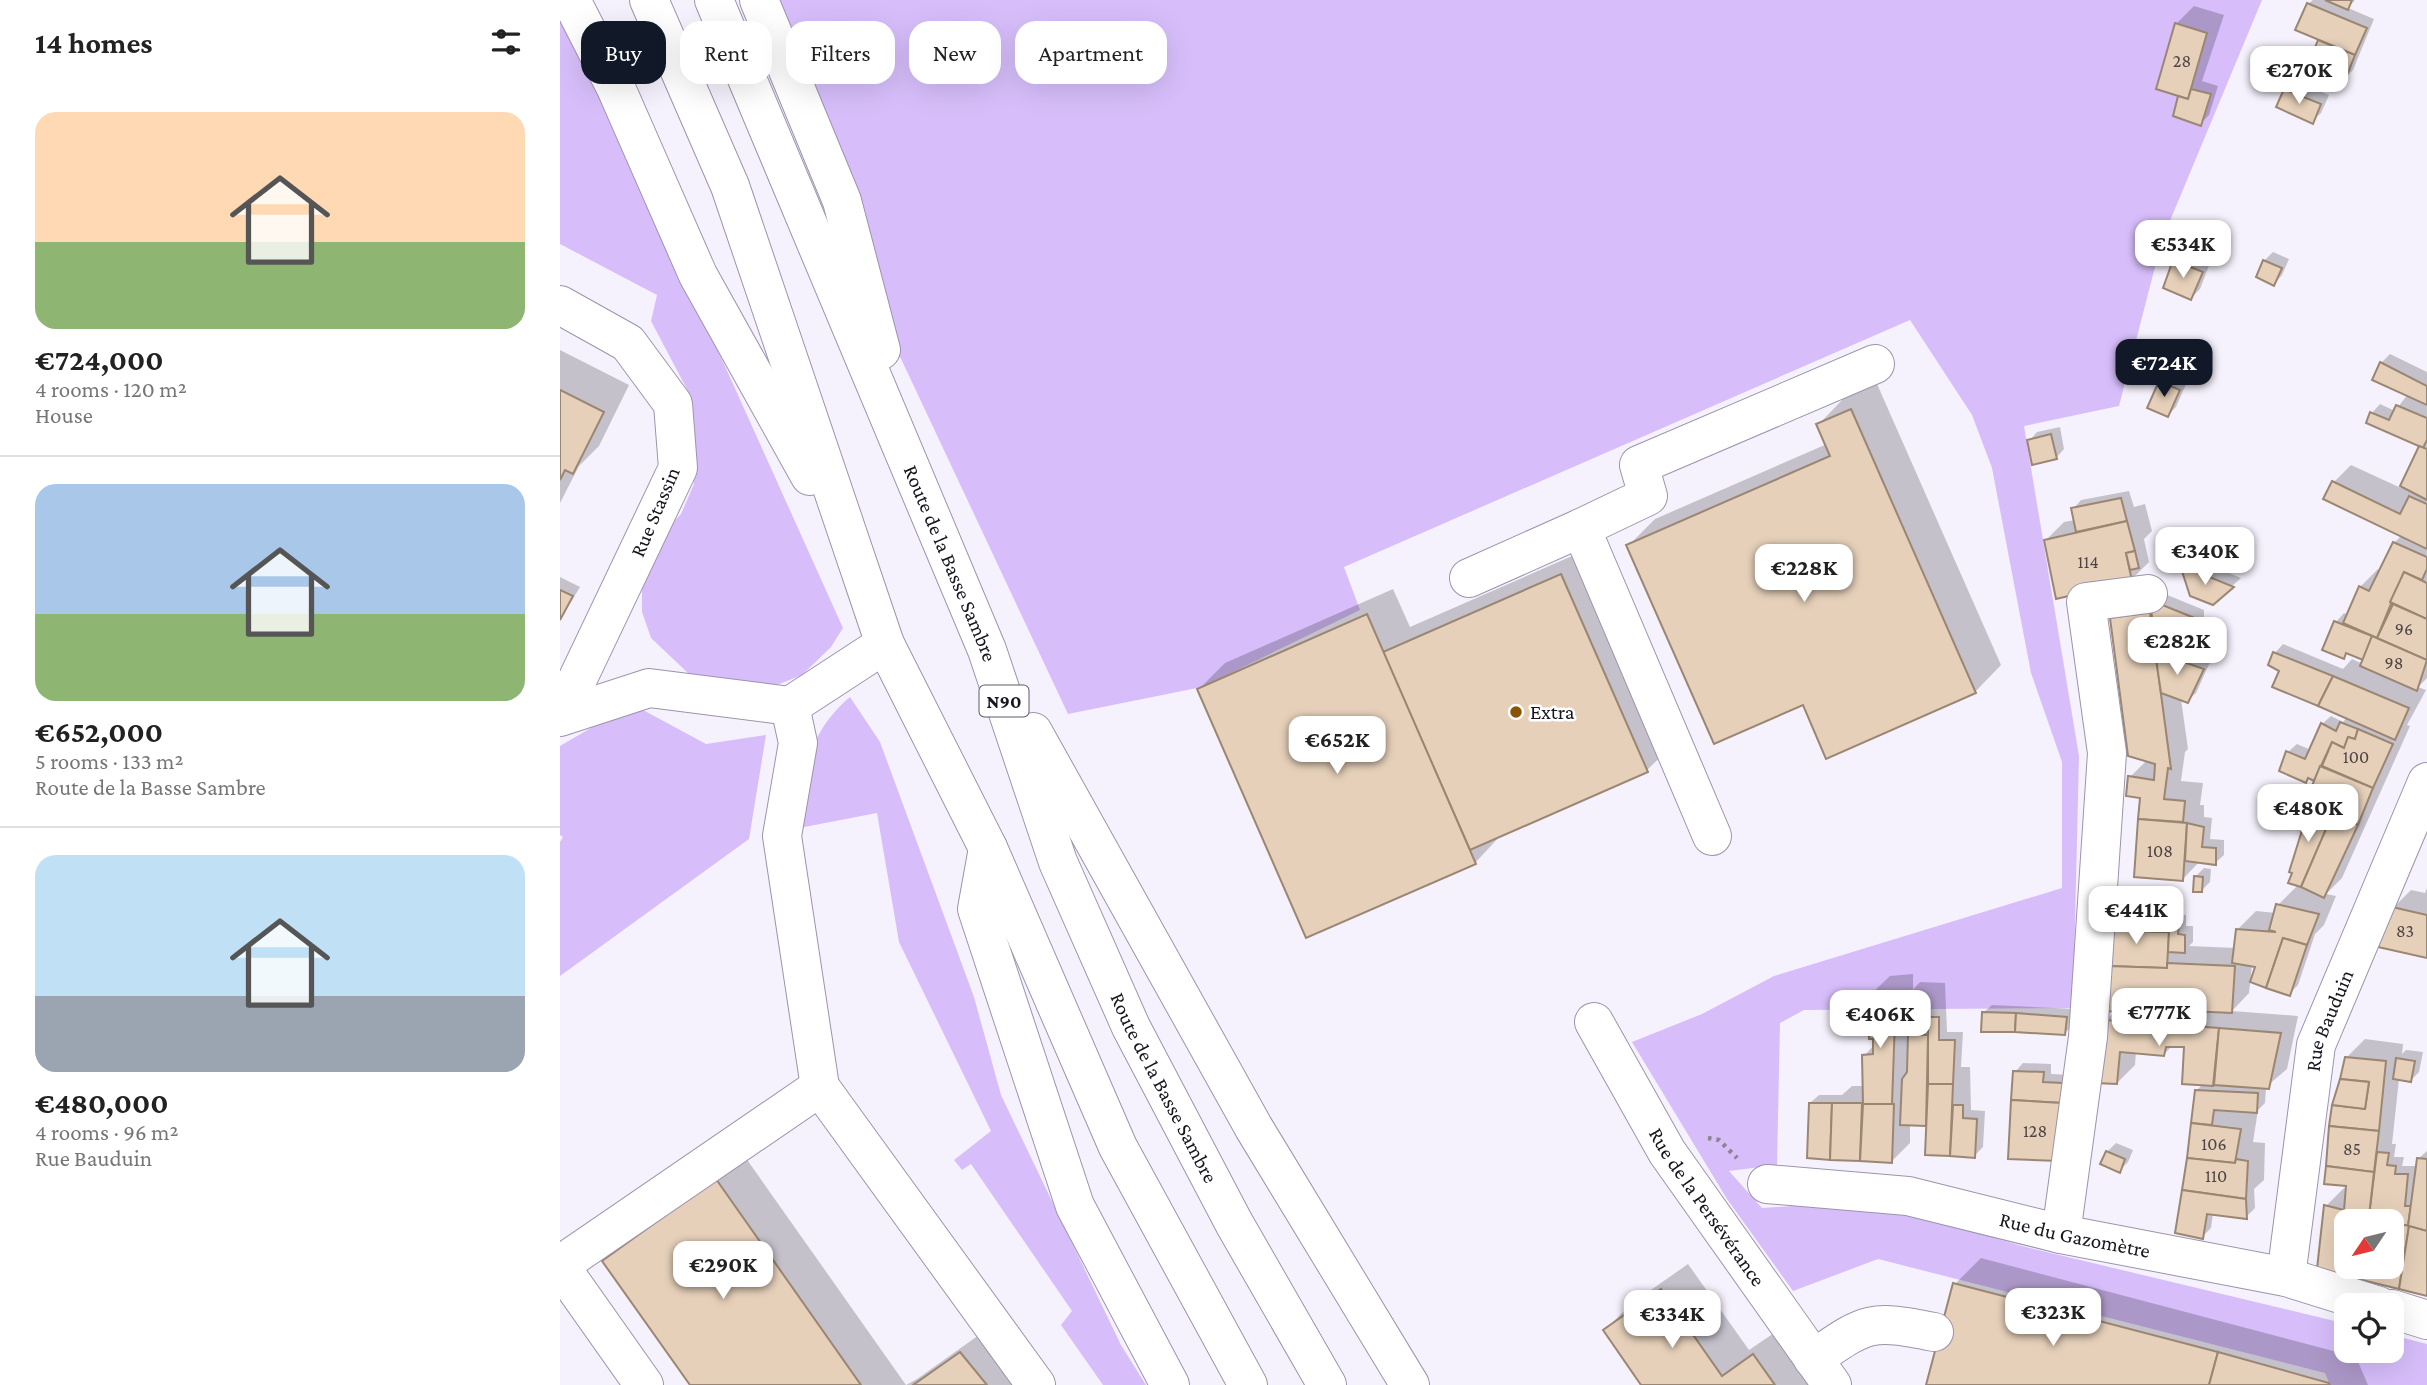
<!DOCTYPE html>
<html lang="en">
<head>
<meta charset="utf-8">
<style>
  body { margin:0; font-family:"Crimson Pro",serif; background:#f2f2f2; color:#222; height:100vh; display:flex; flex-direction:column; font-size:26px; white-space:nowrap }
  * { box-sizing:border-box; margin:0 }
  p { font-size:23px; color:#767676 }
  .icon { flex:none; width:38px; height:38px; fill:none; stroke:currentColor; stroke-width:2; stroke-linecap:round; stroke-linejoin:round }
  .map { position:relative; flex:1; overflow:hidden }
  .panel { display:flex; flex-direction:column; background:#fff; width:560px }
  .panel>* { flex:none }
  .hud { position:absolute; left:21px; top:21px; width:665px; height:63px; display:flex; gap:14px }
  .needle { width:46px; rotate:235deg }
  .tools { position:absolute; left:1774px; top:1209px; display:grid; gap:14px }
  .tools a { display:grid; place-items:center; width:70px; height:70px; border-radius:14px; background:#fff; box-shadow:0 7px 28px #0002; font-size:35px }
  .price { position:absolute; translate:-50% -60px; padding:0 16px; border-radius:14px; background:#fff; color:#222; font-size:23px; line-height:46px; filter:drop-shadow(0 2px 4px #0008) }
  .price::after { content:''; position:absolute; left:50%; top:42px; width:21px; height:16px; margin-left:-10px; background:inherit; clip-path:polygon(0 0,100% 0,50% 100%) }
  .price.active { background:#111827; color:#fff }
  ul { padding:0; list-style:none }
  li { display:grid; align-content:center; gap:14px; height:371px; padding:0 35px }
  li+li { border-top:2px solid #e0e0e0 }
  li span { display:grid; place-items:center; height:217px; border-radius:21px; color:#555 }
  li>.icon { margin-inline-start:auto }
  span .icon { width:126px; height:126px; fill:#fffc; stroke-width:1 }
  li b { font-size:30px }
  h2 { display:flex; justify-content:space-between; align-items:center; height:84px; padding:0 35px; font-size:30px }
  .pill { padding:0 24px; border-radius:21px; background:#fff; box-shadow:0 7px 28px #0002; font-size:24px; line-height:63px }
  .pill.active { background:#111827; color:#fff }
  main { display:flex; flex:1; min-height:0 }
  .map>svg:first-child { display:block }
  .green { fill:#d7befb }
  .shadow { fill:#0003; fill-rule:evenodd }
  .building { fill:#e6d0ba; stroke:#9a8672; stroke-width:2 }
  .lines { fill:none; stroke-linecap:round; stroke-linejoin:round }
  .minor-casing { stroke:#9d93ac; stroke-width:40 }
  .highway-casing { stroke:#9d93ac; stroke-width:40 }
  .path { stroke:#898690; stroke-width:4.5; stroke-dasharray:3.5 5; stroke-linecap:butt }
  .minor { stroke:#fff; stroke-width:38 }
  .highway { stroke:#fff; stroke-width:38 }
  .poi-dot { fill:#8a5404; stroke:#fff; stroke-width:2.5 }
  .labels { text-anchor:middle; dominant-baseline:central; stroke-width:5; stroke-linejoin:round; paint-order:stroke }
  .number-label { font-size:18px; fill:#4c4445 }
  .shield { fill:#fff; stroke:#5d5b62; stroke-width:2 }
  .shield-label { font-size:19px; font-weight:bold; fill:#18151e }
  .street-label { font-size:21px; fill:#18151e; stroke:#fff }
  .poi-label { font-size:21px; fill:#18151e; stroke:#fff; text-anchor:start }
</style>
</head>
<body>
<main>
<section class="panel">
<h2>14 homes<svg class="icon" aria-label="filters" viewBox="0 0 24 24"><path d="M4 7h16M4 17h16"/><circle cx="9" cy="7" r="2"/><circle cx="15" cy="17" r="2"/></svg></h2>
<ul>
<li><span style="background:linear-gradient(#ffd9b3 60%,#8fb573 0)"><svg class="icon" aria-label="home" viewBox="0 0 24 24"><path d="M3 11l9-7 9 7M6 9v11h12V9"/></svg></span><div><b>€724,000</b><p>4 rooms · 120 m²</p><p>House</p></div></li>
<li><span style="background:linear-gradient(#a9c7e8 60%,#8fb573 0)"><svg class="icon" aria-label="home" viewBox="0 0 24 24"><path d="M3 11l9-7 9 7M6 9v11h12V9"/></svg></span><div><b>€652,000</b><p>5 rooms · 133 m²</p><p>Route de la Basse Sambre</p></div></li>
<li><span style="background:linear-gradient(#bfe0f5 65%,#9aa5b1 0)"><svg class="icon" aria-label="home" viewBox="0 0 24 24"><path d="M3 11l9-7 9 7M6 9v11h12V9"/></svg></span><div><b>€480,000</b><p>4 rooms · 96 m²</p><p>Rue Bauduin</p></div></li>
</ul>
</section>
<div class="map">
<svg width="1867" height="1385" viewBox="0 0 1867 1385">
  <rect width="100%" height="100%" fill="#f6f2fd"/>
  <!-- green -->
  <g class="green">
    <polygon points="0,0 283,628 271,647 242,675 197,693 129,674 91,638 82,612 82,588 91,567 96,540 121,514 134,484 131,469 135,433 130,395 91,321 97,295 0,244"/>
    <polygon points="211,0 1702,0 1602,240 1559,406 1464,426 1519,756 1513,1008 1244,1010 1220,1023 1217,1165 1169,1171 1202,1208 1260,1204 1336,1209 1462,1246 1787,1324 1787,1351 1832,1351 1832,1335 1867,1344 1867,1385 1770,1385 1765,1373 1318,1259 1233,1291 1167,1199 1072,1042 1142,1014 1214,976 1502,888 1502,762 1471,673 1432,468 1412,415 1350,320 784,567 800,610 642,687 508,714 335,346"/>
    <path d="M290 697 320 742 414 997 441 1095 561 1345 586 1385H543L501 1325 512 1311 411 1164 402 1170 394 1160 431 1131 339 942 317 813 234 829C244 776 246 734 290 697Z"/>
    <polygon points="83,710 146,744 206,735 189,839 0,976 0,842 3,837 0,835 0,746 58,712"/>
  </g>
  <!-- shadow -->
  <g class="shadow">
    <polygon points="1753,0 1795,0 1788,8 1814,19 1793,70 1785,78 1750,64 1761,39 1748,4"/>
    <polygon points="1634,6 1664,15 1642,81 1658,86 1649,115 1640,124 1620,97 1616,24"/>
    <polygon points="1734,81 1769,95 1761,113 1752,121 1725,90"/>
    <polygon points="1623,252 1650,263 1640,289 1631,298 1615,261"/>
    <polygon points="1713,252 1729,259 1722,275 1714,284 1704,261"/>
    <polygon points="0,350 69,385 39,446 19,466 0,503"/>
    <polygon points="1830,354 1867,372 1867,678 1858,687 1866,690 1847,725 1850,726 1782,878 1766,894 1776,896 1764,925 1755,934 1738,985 1729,994 1697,965 1692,964 1689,993 1672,1011 1738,1016 1727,1069 1706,1087 1705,1103 1698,1110 1693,1142 1705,1143 1704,1180 1694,1189 1695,1208 1686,1217 1653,1213 1651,1228 1642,1237 1633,1124 1637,1090 1644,1083 1626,1045 1613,1045 1604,1054 1576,1051 1575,1065 1557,1083 1546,1020 1556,1010 1552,919 1570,901 1597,904 1595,913 1626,915 1626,926 1633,926 1633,942 1629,946 1676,948 1678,929 1696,911 1716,913 1718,905 1738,885 1761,772 1745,781 1728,752 1737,744 1751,750 1762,724 1771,716 1783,722 1787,717 1721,670 1715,653 1723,644 1783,669 1792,659 1803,664 1805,659 1788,652 1783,657 1765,649 1776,622 1784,613 1789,615 1800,587 1818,569 1821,570 1834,543 1842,535 1773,483 1791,465 1841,488 1864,446 1812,413 1820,404 1835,411 1848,394 1815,379 1821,363"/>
    <polygon points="1610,374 1627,382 1616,407 1608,415 1601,382"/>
    <polygon points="1317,384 1441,665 1415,692 1244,703 1068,546 1095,519 1267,444 1258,425 1284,398"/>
    <polygon points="1500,427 1504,449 1496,458 1469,441 1477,432"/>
    <polygon points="1569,491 1574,507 1585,504 1592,531 1584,539 1589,562 1571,580 1486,540 1504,522 1515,520 1513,509 1521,500"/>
    <polygon points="1028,549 1114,744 1087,770 941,835 915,863 639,689 665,663 833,589 850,627"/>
    <polygon points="1630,557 1681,578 1653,603 1631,594 1622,565"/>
    <polygon points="0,577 20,587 0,620"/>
    <polygon points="1600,592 1644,610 1644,630 1639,640 1630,649 1614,641 1615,647 1651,660 1636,693 1627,701 1621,699 1628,749 1625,752 1621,781 1643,783 1640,805 1644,805 1644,817 1652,818 1650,839 1664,840 1664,855 1655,863 1640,861 1623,879 1575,876 1581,796 1570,777 1587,760 1551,619"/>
    <polygon points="1644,868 1651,869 1650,882 1641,891 1635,877"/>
    <polygon points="1867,888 1867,956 1833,908 1851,890 1865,893"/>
    <polygon points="1353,974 1353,990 1360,982 1385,983 1387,1032 1403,1032 1401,1067 1410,1067 1411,1110 1425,1111 1423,1147 1414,1156 1367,1153 1368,1124 1350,1123 1350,1143 1332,1161 1249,1157 1250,1103 1259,1095 1282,1095 1292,1086 1304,1086 1304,1056 1314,1045 1311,994 1330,976"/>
    <polygon points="1432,1005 1515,1009 1513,1025 1504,1034 1423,1013"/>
    <path d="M1805 1039 1843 1044 1842 1054 1846 1050 1863 1052 1859 1072 1850 1081 1839 1079 1832 1144H1836L1834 1157H1844L1842 1166H1857L1858 1159 1867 1151V1294L1759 1267 1766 1206 1784 1188 1788 1189 1787 1057ZM1787 1222H1832V1267H1787Z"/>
    <polygon points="1463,1063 1491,1064 1491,1074 1511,1075 1515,1141 1455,1072"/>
    <polygon points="1556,1143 1573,1150 1568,1162 1560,1170 1547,1152"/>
    <polygon points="183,1154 346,1385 132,1385 45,1261 71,1234"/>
    <polygon points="1421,1258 1796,1357 1808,1385 1368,1385 1395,1284"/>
    <polygon points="1128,1264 1189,1350 1220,1329 1260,1385 1083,1385 1045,1330 1071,1304"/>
    <polygon points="419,1335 474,1385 346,1385 357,1379"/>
  </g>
  <!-- building -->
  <g class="building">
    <polygon points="1765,0 1792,0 1788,10"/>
    <polygon points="1747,3 1807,28 1795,55 1735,30"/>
    <polygon points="1615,23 1647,33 1628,99 1596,89"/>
    <polygon points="1758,40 1795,55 1785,80 1748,65"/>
    <polygon points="1631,89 1651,94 1641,126 1613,116 1618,96 1628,99"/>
    <polygon points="1724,89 1761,104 1753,124 1716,107"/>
    <polygon points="1613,260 1643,272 1631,300 1603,288"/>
    <polygon points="1703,260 1722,268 1714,286 1696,277"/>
    <polygon points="1820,362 1867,386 1867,405 1812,380"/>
    <polygon points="1599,381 1620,390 1608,417 1587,408"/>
    <polygon points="0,390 44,412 13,474 5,470 0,480"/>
    <polygon points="1836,405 1867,418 1867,440 1863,448 1806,423 1810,412 1829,420"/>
    <polygon points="1291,409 1416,693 1266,759 1243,705 1154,744 1066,545 1270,456 1256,424"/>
    <polygon points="1491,434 1497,459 1472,465 1467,440"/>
    <polygon points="1859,446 1867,449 1867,500 1840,486"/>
    <polygon points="1772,481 1840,514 1849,496 1867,504 1867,549 1763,499"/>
    <polygon points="1561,498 1567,521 1516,532 1511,508"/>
    <polygon points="1567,521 1575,551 1566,553 1572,581 1496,599 1484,540"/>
    <polygon points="1833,542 1867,557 1867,569 1862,580 1844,572 1817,638 1783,623 1799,586 1809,591"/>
    <polygon points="1575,551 1579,568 1570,570 1566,553"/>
    <polygon points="1620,565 1674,587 1653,605 1630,596"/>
    <polygon points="1844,572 1867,583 1867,619 1830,602"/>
    <polygon points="1001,574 1088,772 910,850 823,652"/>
    <polygon points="0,590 13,596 0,620"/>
    <polygon points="1590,600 1637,619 1637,640 1631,651 1594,634"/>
    <polygon points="1833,604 1867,619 1867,660 1817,638"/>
    <polygon points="1590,612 1611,769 1608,768 1604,799 1625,801 1623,822 1578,819 1580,798 1566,796 1568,776 1594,780 1595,764 1568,756 1550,618"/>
    <polygon points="807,614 916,864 746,938 637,689"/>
    <polygon points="1774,621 1812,636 1803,660 1786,653 1784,659 1762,650"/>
    <polygon points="1812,636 1867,660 1857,691 1800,666"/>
    <polygon points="1595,652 1644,669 1628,703 1601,693"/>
    <polygon points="1713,652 1773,676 1758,706 1712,687 1719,671 1708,665"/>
    <polygon points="1773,676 1849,708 1835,740 1758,706"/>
    <polygon points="1780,722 1798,729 1795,739 1788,737 1784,748 1772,742 1754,781 1748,778 1746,783 1719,771 1726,751 1745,759 1761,723 1776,731"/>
    <polygon points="1798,729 1833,744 1813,788 1762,766 1772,742 1784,748 1788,737 1795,739"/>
    <polygon points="1760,766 1813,788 1798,825 1745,803"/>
    <polygon points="1750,805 1772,816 1741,887 1728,883 1732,873 1729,872"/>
    <polygon points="1772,815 1798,825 1764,898 1741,887"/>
    <polygon points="1578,819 1627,823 1623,881 1574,877"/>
    <polygon points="1627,823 1644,827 1642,847 1656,848 1656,865 1625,861"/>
    <polygon points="1634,876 1643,877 1642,892 1633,892"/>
    <polygon points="1716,904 1759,914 1747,945 1723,938 1706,988 1690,982 1695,967 1672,963 1676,929 1716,932 1709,930"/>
    <polygon points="1832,907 1867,915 1867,958 1818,947"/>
    <polygon points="1550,918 1579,921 1578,931 1609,932 1607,968 1548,966"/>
    <polygon points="1579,921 1619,924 1618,934 1625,935 1625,953 1608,952 1609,932 1578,931"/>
    <polygon points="1723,938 1747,945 1730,996 1706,988"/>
    <polygon points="1607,963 1675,966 1672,1013 1608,1010 1608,1015 1545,1011 1548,966 1607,968"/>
    <polygon points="1336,992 1332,1104 1303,1104 1302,1055 1313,1054 1313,1039 1309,1039 1310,993"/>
    <polygon points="1340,1000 1368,1000 1368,1035 1340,1033"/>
    <polygon points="1422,1012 1456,1013 1455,1032 1421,1032"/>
    <polygon points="1456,1013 1507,1017 1505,1035 1455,1032"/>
    <polygon points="1368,1017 1379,1017 1379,1040 1395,1040 1393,1084 1368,1084"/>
    <polygon points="1545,1020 1659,1028 1653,1086 1622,1084 1624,1047 1606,1047 1604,1056 1560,1052 1557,1084 1535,1083"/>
    <polygon points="1659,1028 1721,1033 1709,1089 1654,1085"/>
    <polygon points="1348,1034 1368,1035 1366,1126 1340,1125 1342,1079 1347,1072"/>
    <polygon points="1785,1057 1826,1061 1819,1131 1769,1126 1772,1105 1805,1109 1809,1082 1780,1079"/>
    <polygon points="1836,1058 1855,1061 1851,1082 1833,1079"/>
    <polygon points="1453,1071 1484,1072 1483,1082 1503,1083 1502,1103 1451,1100"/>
    <polygon points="1780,1079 1809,1082 1805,1109 1772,1105"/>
    <polygon points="1368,1084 1393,1084 1390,1156 1365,1155"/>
    <polygon points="1635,1090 1698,1093 1697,1113 1654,1110 1652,1125 1631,1123"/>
    <polygon points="1451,1100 1502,1103 1498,1161 1448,1159"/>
    <polygon points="1249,1103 1272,1103 1270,1160 1247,1158"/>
    <polygon points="1272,1103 1302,1103 1300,1161 1270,1160"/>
    <polygon points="1303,1104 1334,1104 1332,1163 1300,1161"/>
    <polygon points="1393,1105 1403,1105 1403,1118 1417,1119 1415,1158 1390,1156"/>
    <polygon points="1631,1123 1681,1129 1675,1163 1627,1158"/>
    <polygon points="1769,1126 1819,1131 1814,1172 1766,1166"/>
    <polygon points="1546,1151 1565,1159 1560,1173 1540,1164"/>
    <polygon points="1817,1152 1829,1153 1827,1165 1836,1166 1835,1174 1848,1174 1845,1206 1851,1206 1848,1226 1809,1216"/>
    <polygon points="1627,1158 1675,1163 1676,1159 1688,1161 1686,1199 1622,1190"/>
    <polygon points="1857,1158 1867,1159 1867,1231 1848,1226"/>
    <polygon points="1766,1166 1814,1172 1809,1216 1784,1210 1786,1186 1764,1184"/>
    <polygon points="156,1179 301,1385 130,1385 42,1261"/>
    <polygon points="1622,1190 1686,1199 1687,1219 1647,1214 1643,1239 1615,1233"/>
    <polygon points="1764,1205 1808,1216 1807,1222 1787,1222 1787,1267 1800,1267 1798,1279 1757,1269"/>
    <polygon points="1809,1216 1830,1222 1807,1222"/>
    <polygon points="1832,1222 1849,1226 1839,1289 1798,1279 1800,1267 1832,1267"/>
    <polygon points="1849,1226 1867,1231 1867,1296 1839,1289"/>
    <polygon points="1393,1283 1658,1352 1649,1385 1366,1385"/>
    <polygon points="1101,1289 1162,1376 1193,1354 1215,1385 1081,1385 1043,1330"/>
    <polygon points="400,1352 427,1385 353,1385"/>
    <polygon points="1658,1352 1769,1383 1770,1385 1649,1385"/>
  </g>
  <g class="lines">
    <defs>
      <g id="minor">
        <polyline points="0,305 68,343 113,404 118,468 0,716"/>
        <polyline points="1021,528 1088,496 1079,465 1315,364"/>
        <polyline points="909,578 1021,528 1152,836"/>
        <polyline points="0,717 89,688 230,706 325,644"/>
        <path id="s1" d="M1034 1022 1107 1152 1272 1385"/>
        <polyline points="260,1087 476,1385"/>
        <path id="s2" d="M1207 1184 1348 1196 1501 1234 1726 1277 1819 1306"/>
        <polyline points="1501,1234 1528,1037 1547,753 1526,602 1588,594"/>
        <polyline points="0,1265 260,1087 222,836 238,743 230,706"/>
        <polyline points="0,1266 84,1385"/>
        <path id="s3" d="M1726 1277 1756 1045 1867 782"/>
        <polyline points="1832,1309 1867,1320"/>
        <path d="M1253 1359C1307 1322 1309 1319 1374 1332"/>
      </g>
      <g id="highway">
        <polyline points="11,0 56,88 138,275 250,476"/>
        <polyline points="89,0 170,186 325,644 428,848 558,1147 688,1385"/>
        <path id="s4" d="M154 0 427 650 498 862 571 1027 674 1223 767 1385"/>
        <polyline points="199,0 282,201 321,350"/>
        <polyline points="473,732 694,1128 850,1385"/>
        <polyline points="428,848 417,909 515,1206 610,1385"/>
      </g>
    </defs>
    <!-- minor casing -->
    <use href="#minor" class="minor-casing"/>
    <!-- highway casing -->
    <use href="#highway" class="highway-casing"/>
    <!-- path -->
    <polyline class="path" points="1148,1138 1159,1140 1177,1158"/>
    <!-- minor -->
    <use href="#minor" class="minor"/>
    <!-- highway -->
    <use href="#highway" class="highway"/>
  </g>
  <!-- markers -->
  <circle class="poi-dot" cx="956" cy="712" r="7"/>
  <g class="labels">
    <!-- number labels -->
    <g class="number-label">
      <text x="1622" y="61">28</text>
      <text x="1528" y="562">114</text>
      <text x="1844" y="629">96</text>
      <text x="1834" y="663">98</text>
      <text x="1796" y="757">100</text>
      <text x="1600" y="851">108</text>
      <text x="1845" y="931">83</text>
      <text x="1475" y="1131">128</text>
      <text x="1654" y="1144">106</text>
      <text x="1792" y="1149">85</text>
      <text x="1656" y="1176">110</text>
    </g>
    <!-- shield labels -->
    <rect class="shield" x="419.5" y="685.5" width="49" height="31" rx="5"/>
    <g class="shield-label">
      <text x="444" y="701">N90</text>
    </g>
    <!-- street labels -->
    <g class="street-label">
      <text transform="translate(95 512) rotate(-67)">Rue Stassin</text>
      <text stroke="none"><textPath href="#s4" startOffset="611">Route de la Basse Sambre</textPath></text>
      <text stroke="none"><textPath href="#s3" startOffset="261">Rue Bauduin</textPath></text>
      <text stroke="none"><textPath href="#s4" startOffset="1178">Route de la Basse Sambre</textPath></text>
      <text stroke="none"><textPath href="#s1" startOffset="217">Rue de la Persévérance</textPath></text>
      <text stroke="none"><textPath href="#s2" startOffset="313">Rue du Gazomètre</textPath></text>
    </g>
    <!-- poi labels -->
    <g class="poi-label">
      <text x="970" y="712">Extra</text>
    </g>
  </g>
</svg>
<div class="tools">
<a><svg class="needle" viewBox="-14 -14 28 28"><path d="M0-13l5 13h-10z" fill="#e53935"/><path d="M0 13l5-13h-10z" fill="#767676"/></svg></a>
<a><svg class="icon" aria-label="locate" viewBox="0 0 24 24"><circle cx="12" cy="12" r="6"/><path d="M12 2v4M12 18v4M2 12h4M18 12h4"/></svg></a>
</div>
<b class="price" style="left:1739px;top:106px">€270K</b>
<b class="price" style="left:1623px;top:280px">€534K</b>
<b class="price active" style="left:1604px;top:399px">€724K</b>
<b class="price" style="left:1645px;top:587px">€340K</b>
<b class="price" style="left:1244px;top:604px">€228K</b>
<b class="price" style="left:1617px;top:677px">€282K</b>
<b class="price" style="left:777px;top:776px">€652K</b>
<b class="price" style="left:1748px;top:844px">€480K</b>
<b class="price" style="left:1576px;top:946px">€441K</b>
<b class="price" style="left:1599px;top:1048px">€777K</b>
<b class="price" style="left:1320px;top:1050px">€406K</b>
<b class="price" style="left:163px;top:1301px">€290K</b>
<b class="price" style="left:1493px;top:1348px">€323K</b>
<b class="price" style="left:1112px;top:1350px">€334K</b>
<div class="hud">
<a class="pill active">Buy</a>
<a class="pill">Rent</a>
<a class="pill">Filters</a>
<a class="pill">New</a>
<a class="pill">Apartment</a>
</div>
</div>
</main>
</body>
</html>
